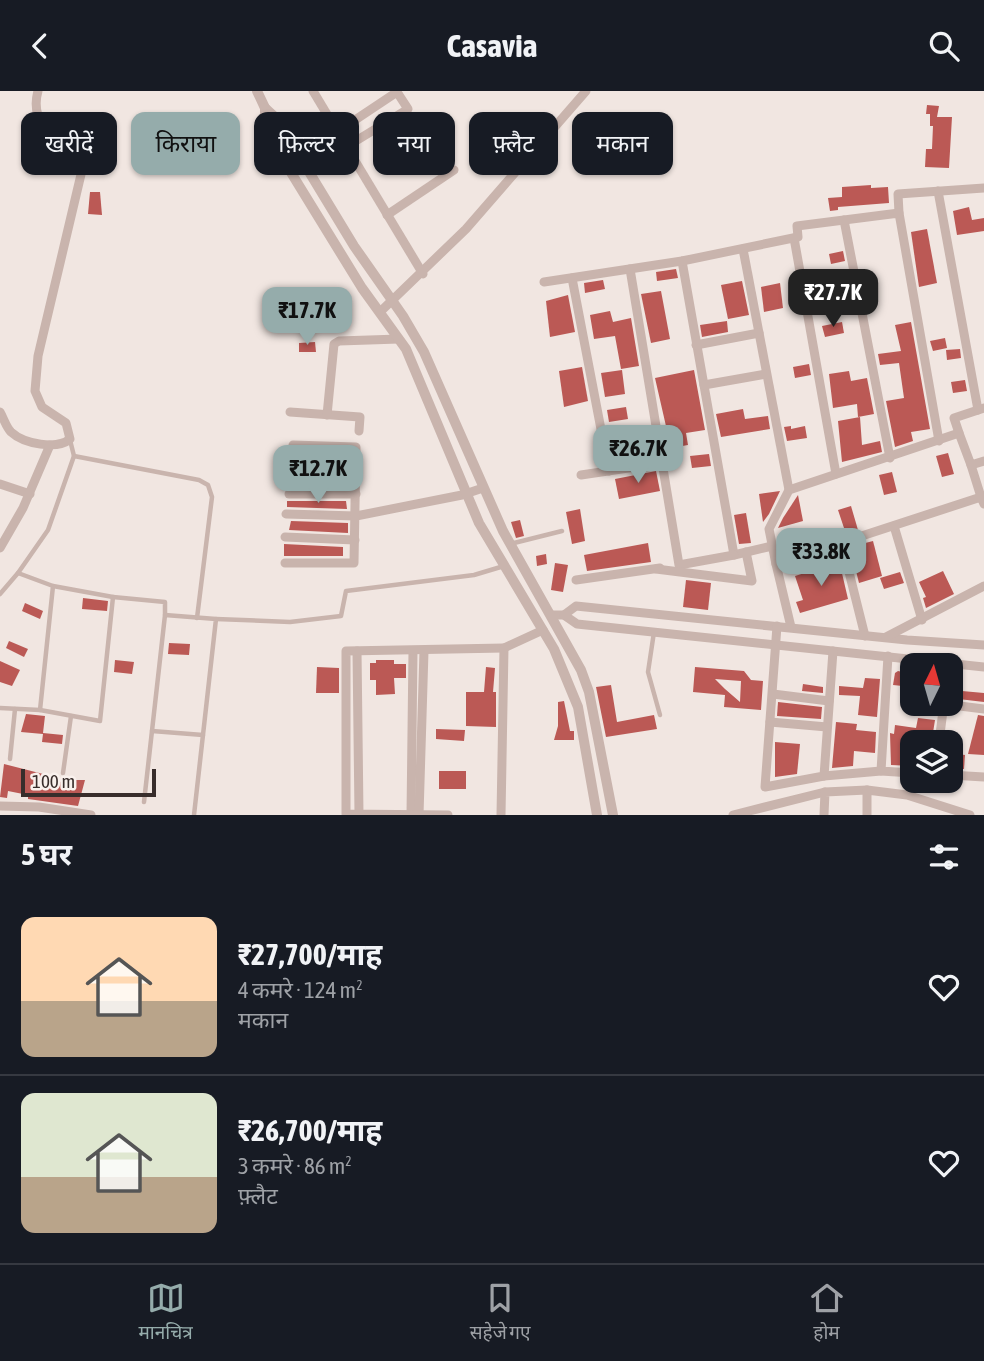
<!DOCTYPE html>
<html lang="hi">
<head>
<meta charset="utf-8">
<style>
  body { margin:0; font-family:"Asap Condensed","Noto Sans Devanagari",sans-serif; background:#242831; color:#f1f3f6; height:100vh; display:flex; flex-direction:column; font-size:26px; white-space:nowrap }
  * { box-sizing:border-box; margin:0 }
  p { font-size:23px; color:#9ea1a6 }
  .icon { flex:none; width:38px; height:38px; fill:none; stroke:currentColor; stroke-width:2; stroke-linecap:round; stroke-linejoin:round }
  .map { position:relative; height:724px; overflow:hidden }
  .panel { display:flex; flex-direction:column; background:#171b24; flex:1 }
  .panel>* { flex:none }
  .guide { position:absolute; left:21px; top:21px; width:943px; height:63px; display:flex; gap:14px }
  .needle { width:46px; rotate:5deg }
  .buttons { position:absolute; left:900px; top:562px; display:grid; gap:14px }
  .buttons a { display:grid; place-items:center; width:63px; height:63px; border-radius:14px; background:#171b24; box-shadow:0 2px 5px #0004; font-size:35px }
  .scale { position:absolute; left:21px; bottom:18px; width:135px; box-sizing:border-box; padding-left:7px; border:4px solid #382d2b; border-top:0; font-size:19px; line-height:24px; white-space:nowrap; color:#382d2b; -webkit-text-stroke:5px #f9f1ed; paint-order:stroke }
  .price { position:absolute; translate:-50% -60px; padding:0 16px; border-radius:14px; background:#95acab; color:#111; font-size:23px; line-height:46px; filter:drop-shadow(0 2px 4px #0008) }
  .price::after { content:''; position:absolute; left:50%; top:42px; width:21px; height:16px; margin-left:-10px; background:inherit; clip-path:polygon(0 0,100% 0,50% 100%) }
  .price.selected { background:#222; color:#fff }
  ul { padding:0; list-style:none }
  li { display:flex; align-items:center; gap:21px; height:175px; padding:0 21px }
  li+li { border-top:2px solid #363941 }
  li span { display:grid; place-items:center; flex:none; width:196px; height:140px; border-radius:14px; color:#555 }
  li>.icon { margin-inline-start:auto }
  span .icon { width:84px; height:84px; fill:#fffc; stroke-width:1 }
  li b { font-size:30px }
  h2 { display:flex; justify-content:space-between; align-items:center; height:84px; padding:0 21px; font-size:30px }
  .chip { padding:0 24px; border-radius:14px; background:#171b24; box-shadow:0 2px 5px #0004; font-size:24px; line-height:63px }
  .chip.selected { background:#95acab; color:#111 }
  header { display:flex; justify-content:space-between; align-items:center; height:91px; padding:0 21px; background:#171b24; font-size:32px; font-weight:700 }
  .tab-bar { display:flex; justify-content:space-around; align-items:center; height:98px; border-top:2px solid #363941; background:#171b24; font-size:19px; color:#9ea1a6 }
  .tab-bar a { display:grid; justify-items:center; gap:4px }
  .tab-bar .selected { color:#95acab }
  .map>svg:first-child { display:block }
  .building { fill:#bb5955; fill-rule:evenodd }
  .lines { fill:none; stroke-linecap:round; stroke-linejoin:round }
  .service { stroke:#c9b4ad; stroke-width:4.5 }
  .minor { stroke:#c9b4ad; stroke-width:9 }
  .tertiary { stroke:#c9b4ad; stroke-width:10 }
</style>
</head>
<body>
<header><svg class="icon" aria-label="back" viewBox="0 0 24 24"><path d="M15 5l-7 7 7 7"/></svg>Casavia<svg class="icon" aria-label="search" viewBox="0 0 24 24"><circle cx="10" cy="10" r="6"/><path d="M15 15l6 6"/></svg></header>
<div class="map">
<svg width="984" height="724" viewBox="0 0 984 724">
  <rect width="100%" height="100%" fill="#f1e6e1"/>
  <!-- building -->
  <g class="building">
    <polygon points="927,14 939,15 937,26 952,26 949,77 925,76 926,58 932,58 933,35 930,35 930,23 926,23"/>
    <polygon points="871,94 871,97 888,96 889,112 838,116 838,119 830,120 828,107 842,106 842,96"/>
    <polygon points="90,101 100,101 102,124 88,123"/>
    <polygon points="969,116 972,129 984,127 984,140 957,144 953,120"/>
    <polygon points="927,138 937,192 919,196 911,141"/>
    <polygon points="843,160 845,170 831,173 829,163"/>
    <polygon points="676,178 678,187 657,190 656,181"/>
    <polygon points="603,189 605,198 585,202 584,192"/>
    <polygon points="742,190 749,224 728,228 721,194"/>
    <polygon points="780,192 783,217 764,221 761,196"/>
    <polygon points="849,193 852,206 815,213 813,201"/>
    <polygon points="661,200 670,248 651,252 641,203"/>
    <polygon points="568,204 575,241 550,246 546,210"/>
    <polygon points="610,220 613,231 631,227 639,275 621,278 615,245 594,248 590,224"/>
    <polygon points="311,224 312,237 302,238 300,225"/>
    <polygon points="727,230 728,241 702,246 700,234"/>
    <polygon points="842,231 844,242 825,246 822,235"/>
    <polygon points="911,231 930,338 911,341 913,350 895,356 886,310 904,307 899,272 880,274 878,263 901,260 895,234"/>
    <polygon points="945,247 947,257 933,260 930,250"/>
    <polygon points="315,251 316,261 299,261 299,252"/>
    <polygon points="960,258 961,267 947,269 946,259"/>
    <polygon points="809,273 811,284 795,287 793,276"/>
    <polygon points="582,276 588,310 564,316 559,280"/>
    <polygon points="622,279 625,303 605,306 601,282"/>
    <polygon points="694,279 705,339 686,342 688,354 671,357 655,287"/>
    <polygon points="849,280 851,290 867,287 874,323 858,326 857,313 833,317 829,283"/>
    <polygon points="965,289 967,300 953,302 951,291"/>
    <polygon points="626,316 628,328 609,331 607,319"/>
    <polygon points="743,318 745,328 768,325 770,338 721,346 716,323"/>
    <polygon points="860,326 862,354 880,350 882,361 842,371 838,330"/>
    <polygon points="791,335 791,338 805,335 807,347 787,350 784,336"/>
    <polygon points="294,361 347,363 347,372 293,371"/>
    <polygon points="948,362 954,383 942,386 936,365"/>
    <polygon points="709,363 711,375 692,377 690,365"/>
    <polygon points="656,380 660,400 619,408 615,388"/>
    <polygon points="892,381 897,401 884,404 879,384"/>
    <polygon points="294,385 347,386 347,396 294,396"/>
    <polygon points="780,400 769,423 763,431 759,403"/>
    <polygon points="798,404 803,430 778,437 783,427"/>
    <polygon points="287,410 346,410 347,418 287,416"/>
    <polygon points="851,415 858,439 846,443 838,419"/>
    <polygon points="580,418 585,450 572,453 566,421"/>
    <polygon points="746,422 751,452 739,453 734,424"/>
    <polygon points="520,429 524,445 516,447 511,431"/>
    <polygon points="291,430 348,432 348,442 289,439"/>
    <polygon points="873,450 882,485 859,492 850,456"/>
    <polygon points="648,452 651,471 587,480 584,464"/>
    <polygon points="284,453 343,456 343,465 284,465"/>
    <polygon points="546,463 547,473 537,475 536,465"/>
    <polygon points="555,472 568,474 563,501 551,499"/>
    <polygon points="833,473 835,480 841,478 848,508 800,522 796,511 803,509 795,485"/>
    <polygon points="943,480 954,503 926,517 923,507 926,506 919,491"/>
    <polygon points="900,481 904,492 884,498 880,487"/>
    <polygon points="686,489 711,492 708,519 683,516"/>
    <polygon points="83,507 108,510 107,520 82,518"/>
    <polygon points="25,512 43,520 40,528 22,520"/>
    <polygon points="9,550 28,558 24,566 6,557"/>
    <polygon points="169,552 190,553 189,564 168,563"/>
    <polygon points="115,569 134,571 132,583 114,581"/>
    <polygon points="376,569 394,569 394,573 406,573 406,587 394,587 395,603 376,604 376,589 370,589 370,572 376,572"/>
    <polygon points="0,570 20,579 12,595 0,591"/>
    <polygon points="317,576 339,577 339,602 316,602"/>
    <polygon points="486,576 495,577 493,601 496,601 496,636 466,635 466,601 484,601"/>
    <path d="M695 576 744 580 751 589 763 590 761 619 724 616 725 604 693 601ZM715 588 741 590 740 611 725 598Z"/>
    <polygon points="898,580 912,583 912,596 893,594 895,582"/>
    <polygon points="865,587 880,588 877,626 858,624 860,605 839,604 839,595 863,597"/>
    <polygon points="803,593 823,596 823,602 802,600"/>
    <polygon points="611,594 617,631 654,624 657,638 606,646 596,596"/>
    <polygon points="951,599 984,602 984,611 950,607"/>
    <polygon points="564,610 570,640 574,640 574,649 554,649 558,635 558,611"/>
    <polygon points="778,611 822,616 821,628 777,625"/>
    <polygon points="26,623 45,625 43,642 63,644 62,653 42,651 43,643 21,641"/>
    <polygon points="978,624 984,625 984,664 968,663"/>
    <polygon points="918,627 935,629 932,648 912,647 912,675 891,674 890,642 894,643 895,634 916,637"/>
    <polygon points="836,631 857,633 856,639 876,641 875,662 854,660 853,675 832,677"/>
    <polygon points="436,638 465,639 464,650 436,648"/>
    <polygon points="775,651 800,653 797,683 775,686"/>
    <polygon points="950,662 965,664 964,678 950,677"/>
    <polygon points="4,673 51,685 51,689 67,692 68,689 85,689 78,715 28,708 28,704 8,700 7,707 0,706"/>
    <rect x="439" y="680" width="27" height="18"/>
  </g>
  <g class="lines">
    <!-- service -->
    <g class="service">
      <polyline points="70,349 74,365"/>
      <polyline points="510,453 562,440"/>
      <polyline points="18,482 48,439 74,365 199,389 208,394 212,406 197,527"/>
      <polyline points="53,495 113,506"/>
      <polyline points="0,503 18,482 53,495 40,619"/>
      <polyline points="216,528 290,531 341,525 346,500 474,484 504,475"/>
      <polyline points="654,541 648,581 660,624"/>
      <polyline points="0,617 40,619 100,630 113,506 165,511 165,524"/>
      <polyline points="152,640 203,644"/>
      <polyline points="10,668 15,618"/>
      <polyline points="63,682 71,625"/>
      <polyline points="144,711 165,524 216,528 194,724"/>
    </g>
    <!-- minor -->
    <g class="minor">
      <polyline points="313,0 423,183"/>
      <polyline points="337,41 397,1 408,18 346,56"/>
      <polyline points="938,100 978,319"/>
      <polyline points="899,122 898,103 984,97"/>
      <polyline points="387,124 454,79"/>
      <polyline points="844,129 890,367"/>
      <polyline points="794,147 836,383"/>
      <polyline points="743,158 789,399"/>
      <polyline points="682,170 734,464 772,455"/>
      <polyline points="630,178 679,474 734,464"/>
      <polyline points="572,187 609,380"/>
      <polyline points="544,191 682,170 798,146 797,135 899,122 939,350"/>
      <polyline points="380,221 466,138 586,0"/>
      <polyline points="696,254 759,242"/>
      <polyline points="704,294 766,283"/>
      <path d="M0 321C4 328 6 336 11 341 24 353 57 359 70 348L66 332 42 316 35 300 38 265 83 75C60 54 28 35 38 0"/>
      <polyline points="290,321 360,326 359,340"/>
      <polyline points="327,324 334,253 339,250 399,248"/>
      <polyline points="959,342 954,327 984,317"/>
      <polyline points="971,374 981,406"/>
      <polyline points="292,378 356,379"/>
      <polyline points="581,384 662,372"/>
      <polyline points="0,393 30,403"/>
      <polyline points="289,403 356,403"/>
      <polyline points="286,423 356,425 462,404 483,397"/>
      <polyline points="894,435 922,529"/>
      <polyline points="285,446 355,449"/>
      <polyline points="842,453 865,545"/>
      <polyline points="0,457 23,417 50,354"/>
      <polyline points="285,472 354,472 356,356 293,354"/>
      <polyline points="776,473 769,438 789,399 959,342 971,374 984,370"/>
      <polyline points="656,478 752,490 746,461"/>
      <polyline points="576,489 660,477"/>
      <polyline points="551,524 564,524 577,533 984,576"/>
      <polyline points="564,524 576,515 907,549 984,554"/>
      <polyline points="777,535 765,696 824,685 833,560"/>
      <polyline points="791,536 776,473 981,406 984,413"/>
      <polyline points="886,546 984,495"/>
      <polyline points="357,560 359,723"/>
      <polyline points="888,565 881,680 912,682"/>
      <polyline points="773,603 829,610"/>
      <polyline points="944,613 984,618"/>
      <polyline points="770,631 827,636"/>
      <polyline points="939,651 944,612"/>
      <polyline points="950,684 984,686"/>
      <polyline points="824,685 881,680"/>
      <polyline points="0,715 39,716 91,724"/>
      <polyline points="411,724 413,560"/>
      <polyline points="419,724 424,560"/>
      <polyline points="448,724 346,723 346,560 504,557"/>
      <polyline points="501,724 504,557 543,539"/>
      <polyline points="733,724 825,701"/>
      <polyline points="824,724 825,701 867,699"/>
      <polyline points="867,724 867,699 907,704 970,724"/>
    </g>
    <!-- tertiary -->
    <g class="tertiary">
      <polyline points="257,0 265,17 265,36 279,62 362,197 406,258 479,432 554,558 578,616 597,724"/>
      <polyline points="265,17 277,28 354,155 403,225 424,261 503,440 581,579 589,601 613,724"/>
    </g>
  </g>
</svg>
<div class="buttons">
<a><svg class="needle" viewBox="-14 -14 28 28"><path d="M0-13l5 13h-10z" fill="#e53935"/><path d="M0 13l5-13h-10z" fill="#9ea1a6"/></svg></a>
<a><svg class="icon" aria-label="layers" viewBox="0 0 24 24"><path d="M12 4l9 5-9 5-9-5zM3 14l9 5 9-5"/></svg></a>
</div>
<div class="scale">100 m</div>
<b class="price selected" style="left:833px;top:238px">₹27.7K</b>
<b class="price" style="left:307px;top:256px">₹17.7K</b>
<b class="price" style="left:638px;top:394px">₹26.7K</b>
<b class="price" style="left:318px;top:414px">₹12.7K</b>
<b class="price" style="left:821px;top:497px">₹33.8K</b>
<div class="guide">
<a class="chip">खरीदें</a>
<a class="chip selected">किराया</a>
<a class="chip">फ़िल्टर</a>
<a class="chip">नया</a>
<a class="chip">फ़्लैट</a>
<a class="chip">मकान</a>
</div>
</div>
<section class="panel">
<h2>5 घर<svg class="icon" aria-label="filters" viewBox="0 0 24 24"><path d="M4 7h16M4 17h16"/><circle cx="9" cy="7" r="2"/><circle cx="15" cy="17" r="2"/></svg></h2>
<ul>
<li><span style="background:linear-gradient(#ffd9b3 60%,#b9a48a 0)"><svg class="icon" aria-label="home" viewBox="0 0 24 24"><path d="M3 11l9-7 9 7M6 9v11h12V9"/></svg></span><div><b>₹27,700/माह</b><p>4 कमरे · 124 m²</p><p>मकान</p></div><svg class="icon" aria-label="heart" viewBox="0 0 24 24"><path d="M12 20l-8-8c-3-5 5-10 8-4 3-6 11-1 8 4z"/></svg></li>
<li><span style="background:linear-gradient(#dfe7d0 60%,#b9a48a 0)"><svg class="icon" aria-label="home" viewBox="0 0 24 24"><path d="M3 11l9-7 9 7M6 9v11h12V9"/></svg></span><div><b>₹26,700/माह</b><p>3 कमरे · 86 m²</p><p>फ़्लैट</p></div><svg class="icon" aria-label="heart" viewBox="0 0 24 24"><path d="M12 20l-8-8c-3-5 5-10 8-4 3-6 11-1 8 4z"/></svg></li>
</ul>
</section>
<nav class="tab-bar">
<a class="selected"><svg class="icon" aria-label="map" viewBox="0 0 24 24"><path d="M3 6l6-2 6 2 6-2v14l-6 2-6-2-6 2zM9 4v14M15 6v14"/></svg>मानचित्र</a>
<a><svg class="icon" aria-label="saved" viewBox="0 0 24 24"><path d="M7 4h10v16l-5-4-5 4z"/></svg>सहेजे गए</a>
<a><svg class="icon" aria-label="home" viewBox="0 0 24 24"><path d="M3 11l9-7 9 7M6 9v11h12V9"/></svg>होम</a>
</nav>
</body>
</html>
